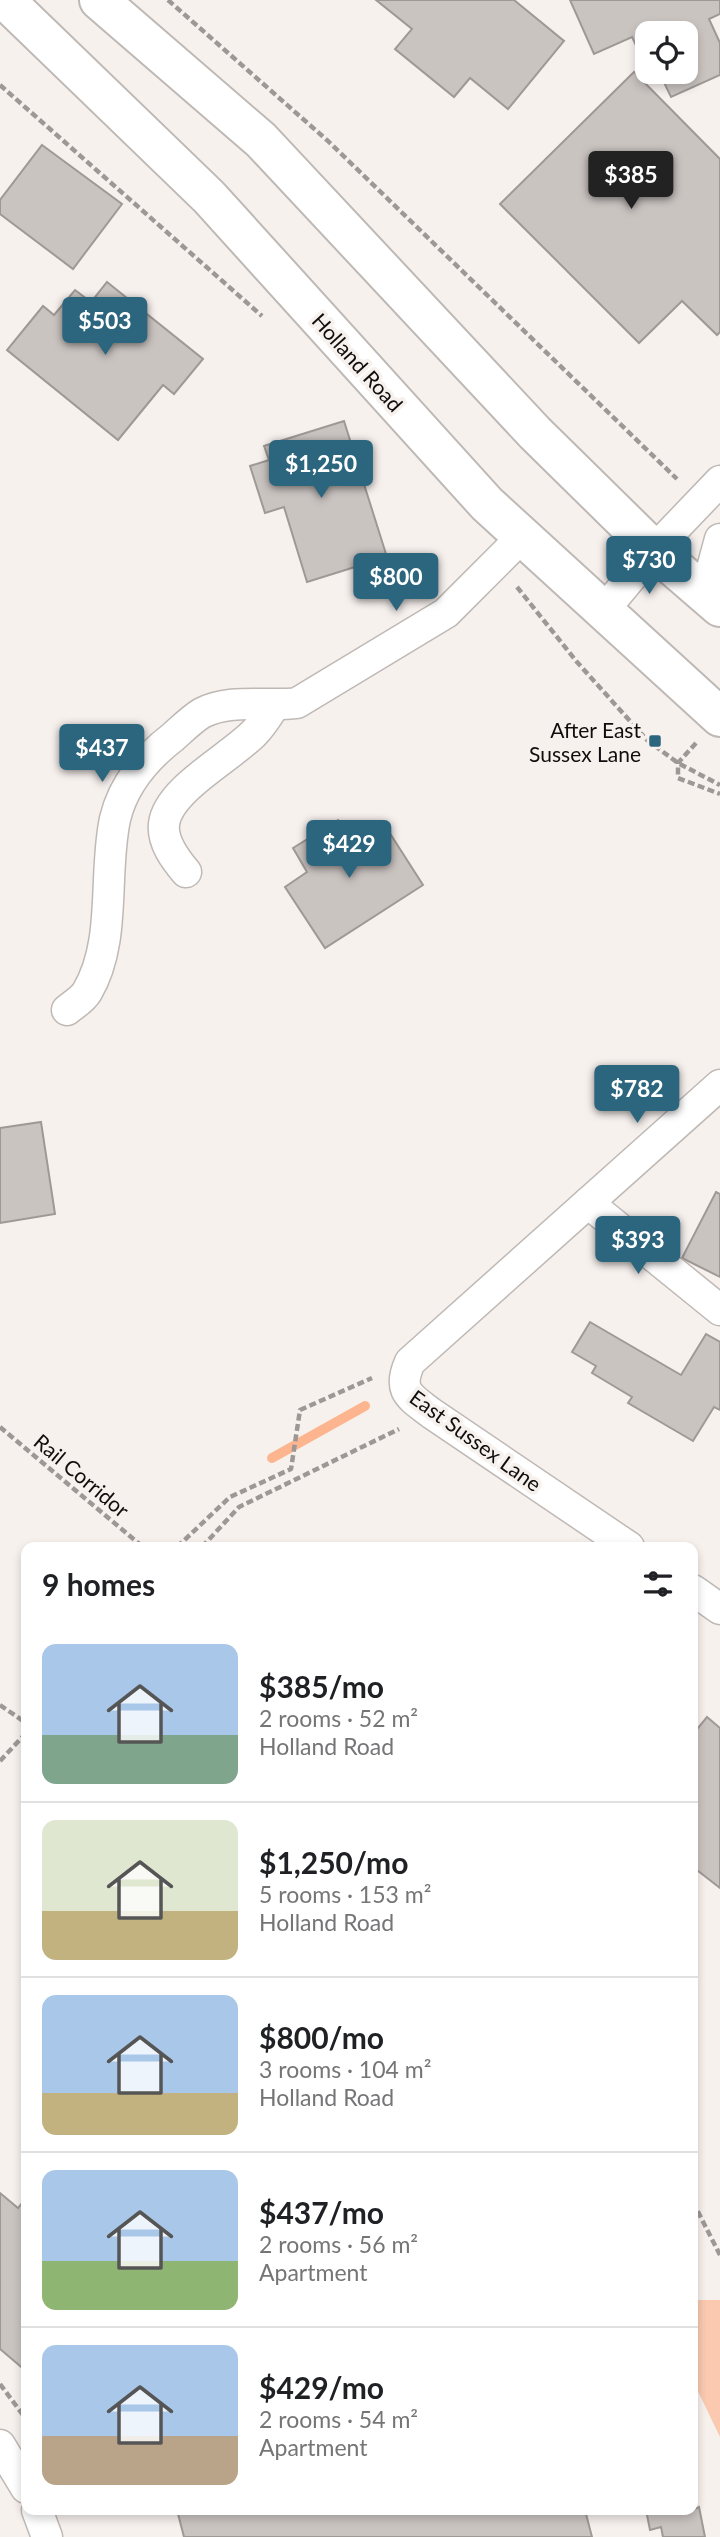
<!DOCTYPE html>
<html lang="en">
<head>
<meta charset="utf-8">
<style>
  body { margin:0; font-family:Lato,sans-serif; background:#f6f6f6; color:#202124; height:100vh; display:flex; flex-direction:column; font-size:26px; white-space:nowrap }
  * { box-sizing:border-box; margin:0 }
  p { font-size:23px; color:#757577 }
  .icon { flex:none; width:38px; height:38px; fill:none; stroke:currentColor; stroke-width:2; stroke-linecap:round; stroke-linejoin:round }
  .map { position:relative; flex:1; overflow:hidden }
  .details { position:absolute; left:21px; top:1542px; width:677px; height:973px; display:flex; flex-direction:column; background:#fff; border-radius:14px; box-shadow:0 4px 10px #0003 }
  .details>* { flex:none }
  .tools { position:absolute; left:635px; top:21px; display:grid; gap:14px }
  .tools a { display:grid; place-items:center; width:63px; height:63px; border-radius:14px; background:#fff; box-shadow:0 4px 10px #0003; font-size:35px }
  .price { position:absolute; translate:-50% -60px; padding:0 16px; border-radius:7px; background:#2b657e; color:#fff; font-size:23px; line-height:46px; filter:drop-shadow(0 2px 4px #0008) }
  .price::after { content:''; position:absolute; left:50%; top:42px; width:21px; height:16px; margin-left:-10px; background:inherit; clip-path:polygon(0 0,100% 0,50% 100%) }
  .price.current { background:#222; color:#fff }
  ul { padding:0; list-style:none }
  li { display:flex; align-items:center; gap:21px; height:175px; padding:0 21px }
  li+li { border-top:2px solid #e0e0e0 }
  li span { display:grid; place-items:center; flex:none; width:196px; height:140px; border-radius:14px; color:#555 }
  li>.icon { margin-inline-start:auto }
  span .icon { width:84px; height:84px; fill:#fffc; stroke-width:1 }
  li b { font-size:30px }
  h2 { display:flex; justify-content:space-between; align-items:center; height:84px; padding:0 21px; font-size:30px }
  .map>svg:first-child { display:block }
  .green { fill:#fac9b0 }
  .lines { fill:none; stroke-linecap:round; stroke-linejoin:round }
  .stream { stroke:#fdb58f; stroke-width:10 }
  .building { fill:#cac4c1; stroke:#9f9996; stroke-width:2 }
  .minor-casing { stroke:#bfb9b6; stroke-width:33 }
  .primary-casing { stroke:#bfb9b6; stroke-width:42 }
  .path { stroke:#9d9896; stroke-width:4.5; stroke-dasharray:7 3.5; stroke-linecap:butt }
  .minor { stroke:#fff; stroke-width:30 }
  .primary { stroke:#fff; stroke-width:38 }
  .poi-dot { fill:#2b657e; stroke:#f7f1ee; stroke-width:2.5 }
  .labels { text-anchor:middle; dominant-baseline:central; stroke-width:7; stroke-linejoin:round; paint-order:stroke }
  .street-label { font-size:21px; fill:#100e0d; stroke:#f7f1ee }
  .poi-label { font-size:21px; fill:#100e0d; stroke:#f7f1ee; text-anchor:end }
</style>
</head>
<body>
<div class="map">
<svg width="720" height="2537" viewBox="0 0 720 2537">
  <rect width="100%" height="100%" fill="#f7f1ee"/>
  <!-- green -->
  <polygon class="green" points="693,2300 720,2300 720,2437 693,2381"/>
  <g class="lines">
    <!-- stream -->
    <polyline class="stream" points="272,1458 365,1406"/>
  </g>
  <!-- building -->
  <g class="building">
    <polygon points="376,0 514,0 564,41 508,109 470,78 454,97 395,49 412,29"/>
    <polygon points="570,0 720,0 720,14 709,19 720,43 720,75 671,97 659,72 686,72 686,33 648,33 648,58 643,60 632,37 594,54"/>
    <polygon points="634,72 720,159 720,332 717,335 682,301 639,343 500,204"/>
    <polygon points="42,145 122,204 73,269 0,214 0,200"/>
    <polygon points="107,282 203,359 174,394 163,385 118,440 7,350 43,306 54,315 75,290 91,302"/>
    <polygon points="344,421 387,557 307,582 284,507 265,513 250,466 269,460 264,446"/>
    <polygon points="338,820 353,843 384,824 423,885 325,948 285,887 307,872 293,848"/>
    <polygon points="41,1122 55,1214 0,1223 0,1128"/>
    <polygon points="716,1192 720,1194 720,1277 682,1258"/>
    <polygon points="590,1322 681,1375 706,1334 720,1342 720,1410 714,1407 693,1441 628,1403 632,1397 592,1373 596,1366 572,1352"/>
    <polygon points="707,1717 720,1728 720,1888 693,1867 693,1734"/>
    <polygon points="0,2193 18,2208 26,2198 26,2371 0,2349"/>
    <polygon points="699,2507 705,2537 663,2537 661,2527 650,2530 646,2510 693,2510"/>
    <polygon points="177,2510 585,2510 592,2537 184,2537"/>
  </g>
  <g class="lines">
    <defs>
      <g id="minor">
        <polyline points="705,594 720,539"/>
        <polyline points="604,610 654,550 720,481"/>
        <path d="M186 872C175 859 162 842 164 824 168 789 232 757 255 732 262 725 268 715 274 706"/>
        <path d="M67 1010C73 1005 83 999 87 992 117 942 103 875 115 819 123 785 147 757 173 737 182 729 192 719 202 713 231 698 267 707 297 703L446 613 522 537"/>
        <polyline points="588,1203 720,1310"/>
        <path d="M629 1547 431 1413C409 1396 397 1391 410 1362L720 1085"/>
        <polyline points="693,1590 720,1609"/>
        <polyline points="0,2445 26,2488"/>
        <polyline points="37,2510 47,2537"/>
      </g>
      <g id="primary">
        <polyline points="5,0 209,197 487,504 720,717"/>
        <polyline points="99,0 261,140 535,433 654,550 720,607"/>
      </g>
    </defs>
    <!-- minor casing -->
    <use href="#minor" class="minor-casing"/>
    <!-- primary casing -->
    <use href="#primary" class="primary-casing"/>
    <!-- path -->
    <g class="path">
      <polyline points="168,0 328,141 677,479"/>
      <polyline points="0,85 262,316"/>
      <polyline points="517,587 577,662 647,740 678,763 720,785"/>
      <polyline points="696,743 678,763 678,778 720,794"/>
      <polyline points="0,1427 143,1547"/>
      <polyline points="177,1547 230,1497 291,1469 300,1410 372,1378"/>
      <polyline points="202,1547 239,1507 399,1429"/>
      <polyline points="0,1705 26,1723"/>
      <polyline points="0,1761 26,1733"/>
      <polyline points="693,2202 720,2255"/>
      <polyline points="0,2384 26,2419"/>
    </g>
    <!-- minor -->
    <use href="#minor" class="minor"/>
    <!-- primary -->
    <use href="#primary" class="primary"/>
  </g>
  <!-- markers -->
  <rect class="poi-dot" x="648" y="734" width="14" height="14" rx="3.5"/>
  <g class="labels">
    <!-- street labels -->
    <g class="street-label">
      <text transform="translate(358 362) rotate(48)">Holland Road</text>
      <text transform="translate(476 1440) rotate(36)">East Sussex Lane</text>
      <text transform="translate(82 1475) rotate(40)">Rail Corridor</text>
    </g>
    <!-- poi labels -->
    <g class="poi-label">
      <text x="641" y="729">After East<tspan x="641" dy="24">Sussex Lane</tspan></text>
    </g>
  </g>
</svg>
<div class="tools">
<a><svg class="icon" aria-label="locate" viewBox="0 0 24 24"><circle cx="12" cy="12" r="6"/><path d="M12 2v4M12 18v4M2 12h4M18 12h4"/></svg></a>
</div>
<b class="price current" style="left:631px;top:211px">$385</b>
<b class="price" style="left:105px;top:357px">$503</b>
<b class="price" style="left:321px;top:500px">$1,250</b>
<b class="price" style="left:649px;top:596px">$730</b>
<b class="price" style="left:396px;top:613px">$800</b>
<b class="price" style="left:102px;top:784px">$437</b>
<b class="price" style="left:349px;top:880px">$429</b>
<b class="price" style="left:637px;top:1125px">$782</b>
<b class="price" style="left:638px;top:1276px">$393</b>
<section class="details">
<h2>9 homes<svg class="icon" aria-label="filters" viewBox="0 0 24 24"><path d="M4 7h16M4 17h16"/><circle cx="9" cy="7" r="2"/><circle cx="15" cy="17" r="2"/></svg></h2>
<ul>
<li><span style="background:linear-gradient(#a9c7e8 65%,#7fa58c 0)"><svg class="icon" aria-label="home" viewBox="0 0 24 24"><path d="M3 11l9-7 9 7M6 9v11h12V9"/></svg></span><div><b>$385/mo</b><p>2 rooms · 52 m²</p><p>Holland Road</p></div></li>
<li><span style="background:linear-gradient(#dfe7d0 65%,#c2b280 0)"><svg class="icon" aria-label="home" viewBox="0 0 24 24"><path d="M3 11l9-7 9 7M6 9v11h12V9"/></svg></span><div><b>$1,250/mo</b><p>5 rooms · 153 m²</p><p>Holland Road</p></div></li>
<li><span style="background:linear-gradient(#a9c7e8 70%,#c2b280 0)"><svg class="icon" aria-label="home" viewBox="0 0 24 24"><path d="M3 11l9-7 9 7M6 9v11h12V9"/></svg></span><div><b>$800/mo</b><p>3 rooms · 104 m²</p><p>Holland Road</p></div></li>
<li><span style="background:linear-gradient(#a9c7e8 65%,#8fb573 0)"><svg class="icon" aria-label="home" viewBox="0 0 24 24"><path d="M3 11l9-7 9 7M6 9v11h12V9"/></svg></span><div><b>$437/mo</b><p>2 rooms · 56 m²</p><p>Apartment</p></div></li>
<li><span style="background:linear-gradient(#a9c7e8 65%,#b9a48a 0)"><svg class="icon" aria-label="home" viewBox="0 0 24 24"><path d="M3 11l9-7 9 7M6 9v11h12V9"/></svg></span><div><b>$429/mo</b><p>2 rooms · 54 m²</p><p>Apartment</p></div></li>
</ul>
</section>
</div>
</body>
</html>
